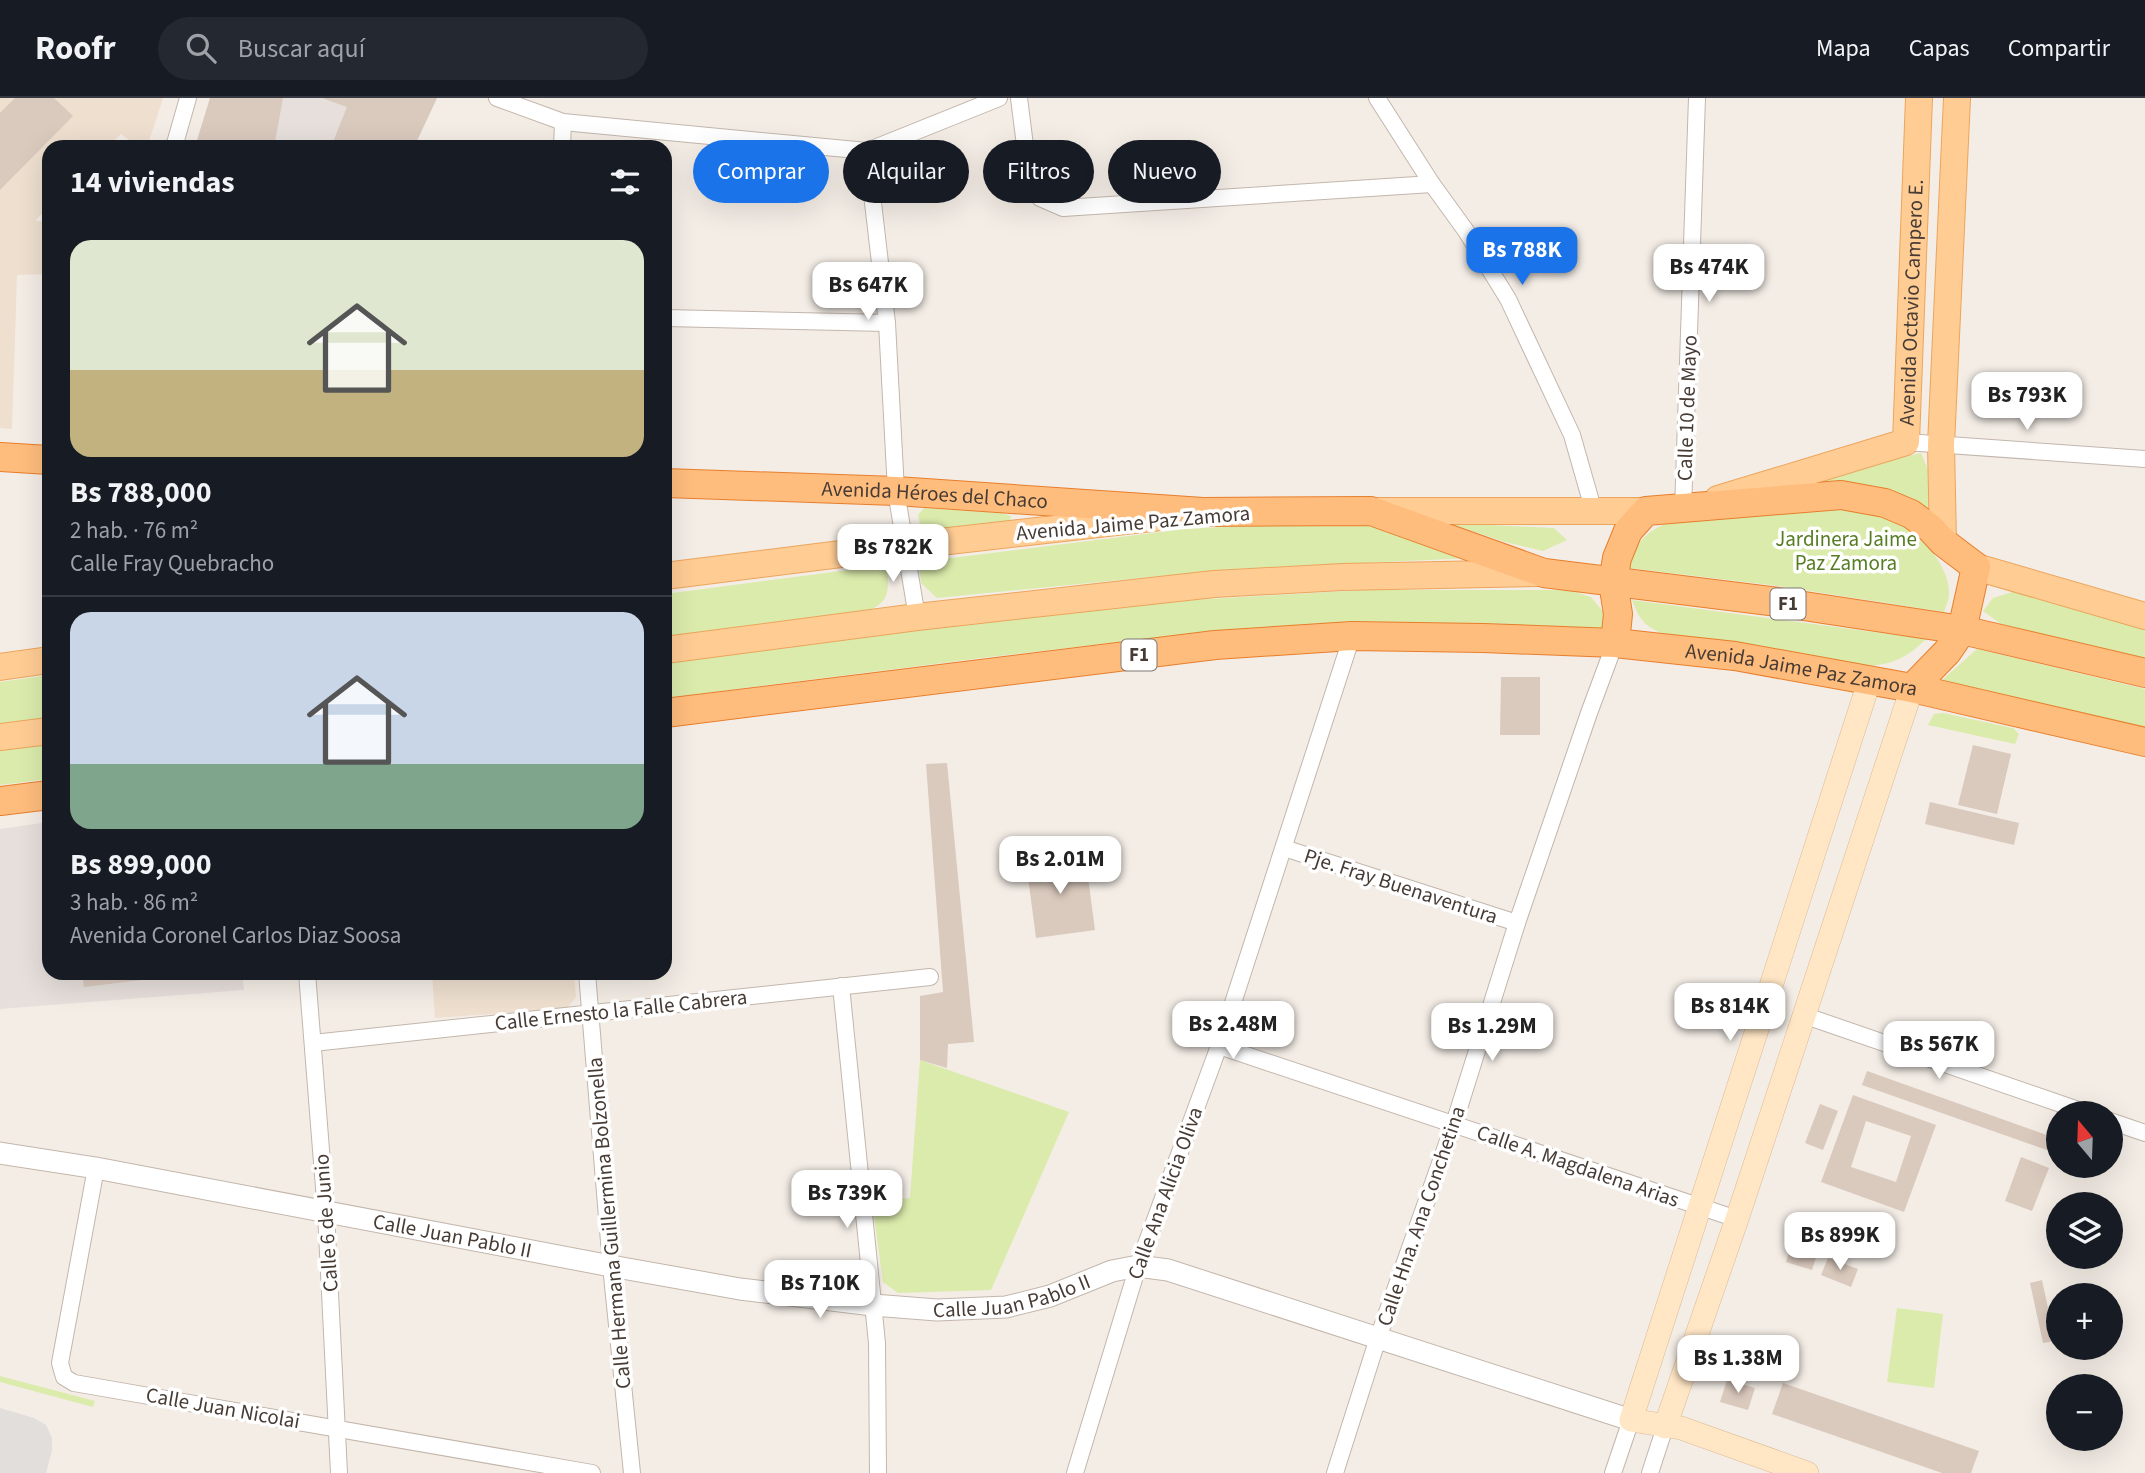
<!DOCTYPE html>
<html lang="es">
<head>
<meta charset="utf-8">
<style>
  body { margin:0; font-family:"Source Sans 3",sans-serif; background:#242831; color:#f1f3f6; height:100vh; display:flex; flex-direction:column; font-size:26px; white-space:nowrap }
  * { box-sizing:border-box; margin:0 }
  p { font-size:23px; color:#9ea1a6 }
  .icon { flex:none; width:38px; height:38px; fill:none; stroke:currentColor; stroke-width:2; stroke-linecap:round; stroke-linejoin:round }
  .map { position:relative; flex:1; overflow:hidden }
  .panel { position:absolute; left:42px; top:42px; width:630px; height:840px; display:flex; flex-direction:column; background:#171b24; border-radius:21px; box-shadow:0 7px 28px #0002 }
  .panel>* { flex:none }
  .hud { position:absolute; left:693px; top:42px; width:665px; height:63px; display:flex; gap:14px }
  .needle { width:46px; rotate:341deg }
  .tools { position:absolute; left:2046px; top:1003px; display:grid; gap:14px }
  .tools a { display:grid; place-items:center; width:77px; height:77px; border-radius:50%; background:#171b24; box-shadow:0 7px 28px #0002; font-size:35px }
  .price { position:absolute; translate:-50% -60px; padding:0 16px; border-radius:14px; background:#fff; color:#222; font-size:23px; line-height:46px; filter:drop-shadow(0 2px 4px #0008) }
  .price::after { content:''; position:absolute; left:50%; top:42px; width:21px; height:16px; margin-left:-10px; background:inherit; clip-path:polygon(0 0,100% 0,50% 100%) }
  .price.on { background:#1a73e8; color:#fff }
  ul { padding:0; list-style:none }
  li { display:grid; align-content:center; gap:14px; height:371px; padding:0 28px }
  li+li { border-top:2px solid #363941 }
  li span { display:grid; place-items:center; height:217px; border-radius:21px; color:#555 }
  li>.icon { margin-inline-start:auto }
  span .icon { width:126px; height:126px; fill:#fffc; stroke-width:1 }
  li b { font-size:30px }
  h2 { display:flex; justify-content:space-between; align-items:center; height:84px; padding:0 28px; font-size:30px }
  .tag { padding:0 24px; border-radius:32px; background:#171b24; box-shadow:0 7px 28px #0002; font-size:24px; line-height:63px }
  .tag.on { background:#1a73e8; color:#fff }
  header { display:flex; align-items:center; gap:42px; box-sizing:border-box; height:98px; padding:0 35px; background:#171b24; border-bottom:2px solid #363941 }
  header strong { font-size:33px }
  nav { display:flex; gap:38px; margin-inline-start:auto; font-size:24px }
  .search { width:490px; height:63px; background:#242831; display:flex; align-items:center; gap:18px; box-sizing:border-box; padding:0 24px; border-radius:38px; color:#9ea1a6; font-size:26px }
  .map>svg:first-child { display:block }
  .industrial { fill:#e6dfdb }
  .education { fill:#eedfcf }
  .green { fill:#dbebac }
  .parking { fill:#e2dedb }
  .building { fill:#dac9bd; fill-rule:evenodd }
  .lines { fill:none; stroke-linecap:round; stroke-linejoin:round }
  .minor-casing { stroke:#c3b6ab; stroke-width:18 }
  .tertiary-casing { stroke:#c3b6ab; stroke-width:23 }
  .secondary-casing { stroke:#dbba94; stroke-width:24 }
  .primary-casing { stroke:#eca55c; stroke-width:28 }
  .trunk-casing { stroke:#e87e2c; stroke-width:30 }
  .minor { stroke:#fff; stroke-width:16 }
  .tertiary { stroke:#fff; stroke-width:21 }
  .secondary { stroke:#ffe6c5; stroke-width:23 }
  .primary { stroke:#ffcc94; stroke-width:26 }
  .trunk { stroke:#ffbd7d; stroke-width:28 }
  .labels { text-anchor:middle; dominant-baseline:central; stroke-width:7; stroke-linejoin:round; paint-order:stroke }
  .shield { fill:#fff; stroke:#7e7672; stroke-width:2 }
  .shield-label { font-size:19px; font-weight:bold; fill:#473c35 }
  .street-label { font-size:21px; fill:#473c35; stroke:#fff }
  .park-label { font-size:21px; fill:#577d24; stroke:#fff }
</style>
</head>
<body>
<header>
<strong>Roofr</strong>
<div class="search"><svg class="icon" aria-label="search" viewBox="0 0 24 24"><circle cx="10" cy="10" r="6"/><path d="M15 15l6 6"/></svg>Buscar aquí</div>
<nav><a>Mapa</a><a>Capas</a><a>Compartir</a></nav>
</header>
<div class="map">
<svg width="2145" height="1375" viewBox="0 0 2145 1375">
  <rect width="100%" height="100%" fill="#f4ede6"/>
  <!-- industrial -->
  <g class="industrial">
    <polygon points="210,0 437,0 414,49 195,49"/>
    <polygon points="49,724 49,875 242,875 244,892 0,911 0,731"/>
  </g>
  <!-- education -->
  <g class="education">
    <polygon points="0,0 163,0 147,49 139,49 121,36 107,49 49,49 49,108 35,123 49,123 49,176 17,177 12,331 0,330"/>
    <polygon points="432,875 574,875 576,899 566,911 435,920"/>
  </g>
  <!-- green -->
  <g class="green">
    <polygon points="1921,355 1930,377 1931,417 1783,389"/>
    <path d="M1846 409C1859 411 1877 412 1889 419 1915 433 1951 464 1949 498 1948 503 1946 509 1944 514L1778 488 1629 470C1638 439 1647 433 1677 421Z"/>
    <polygon points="924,410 1001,415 1011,418 1009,428 922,437 918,417"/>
    <polygon points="1362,422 1472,460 1232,471 937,500 921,485 919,464 1185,431"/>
    <polygon points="1448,425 1554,430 1567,442 1543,453 1505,444"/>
    <path d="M887 467C889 497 890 506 859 516L665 541V496Z"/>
    <polygon points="1365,492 1569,492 1591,499 1605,516 1602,532 1371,525 1222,532 990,559 665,600 665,563 990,519 1157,504"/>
    <polygon points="2019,492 2145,526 2145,564 2002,527 1983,513 1993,500"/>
    <path d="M1632 502 1926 541C1905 562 1891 566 1863 569L1668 538C1646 529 1640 524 1632 502Z"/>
    <polygon points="1977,551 2145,591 2145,631 1941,583"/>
    <polygon points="49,577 49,621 0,627 0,584"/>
    <polygon points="1943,615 2013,630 2019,636 2015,646 1928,627 1934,616"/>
    <polygon points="49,643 49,681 0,687 0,649"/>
    <polygon points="920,962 1069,1014 991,1192 898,1195 883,1184 872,1103 910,1100"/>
    <polygon points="1897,1210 1943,1216 1934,1290 1887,1284"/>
    <polygon points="0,1278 95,1303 93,1309 0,1284"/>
  </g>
  <!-- parking -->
  <polygon class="parking" points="0,1310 34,1320 46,1327 52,1340 52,1353 46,1375 0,1375"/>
  <!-- building -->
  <g class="building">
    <polygon points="15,0 54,0 73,18 0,92 0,15"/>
    <polygon points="210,0 283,0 274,49 195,49"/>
    <polygon points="322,0 437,0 414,49 331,49 347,9"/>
    <polygon points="1501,579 1540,579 1540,637 1500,637"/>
    <polygon points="1973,647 2011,656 1997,716 1958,707"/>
    <polygon points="947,665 974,944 948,946 947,970 920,962 920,898 943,894 926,666"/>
    <polygon points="1930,704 2019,725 2014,747 1925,726"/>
    <polygon points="1085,757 1095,832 1036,840 1026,764"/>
    <polygon points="82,875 183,875 183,877 84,889"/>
    <polygon points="1867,973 2058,1041 2058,1056 1862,987"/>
    <path d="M1853 997 1936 1027 1904 1114 1821 1084ZM1866 1023 1911 1038 1896 1084 1851 1069Z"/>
    <polygon points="1820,1006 1838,1013 1823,1052 1805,1045"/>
    <polygon points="2021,1059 2049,1070 2032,1113 2005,1103"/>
    <polygon points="1795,1136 1821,1144 1812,1172 1786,1164"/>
    <polygon points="1828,1160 1858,1171 1851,1189 1821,1177"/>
    <polygon points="2042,1182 2055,1243 2043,1245 2030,1185"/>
    <polygon points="1727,1282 1755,1290 1748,1312 1720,1304"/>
    <polygon points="1783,1285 1979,1353 1971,1375 1942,1375 1772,1316"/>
  </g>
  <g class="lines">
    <defs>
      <g id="minor">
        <polyline points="497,0 563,24 867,53 999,0"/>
        <polyline points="1019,0 1029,79 1040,100 1063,110 1432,86"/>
        <polyline points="1377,0 1432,86 1466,133 1508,201 1572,337 1594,414"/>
        <polyline points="174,49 188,0"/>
        <polyline points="562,49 563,24"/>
        <polyline points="867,53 887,225 896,393 917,519"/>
        <polyline points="665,220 887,225"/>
        <polyline points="1906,344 2145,361"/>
        <polyline points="1683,411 1697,0"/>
        <polyline points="1284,750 1517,825"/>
        <polyline points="307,875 326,1115 339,1375"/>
        <polyline points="587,875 611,1168 632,1375"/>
        <polyline points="841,888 877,1245 878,1375"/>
        <polyline points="1803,917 2087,1015"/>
        <polyline points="313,945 930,879"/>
        <polyline points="1219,948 1737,1121"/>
        <polyline points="2110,1023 2145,1035"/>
        <polyline points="96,1070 60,1265 64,1279 74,1285 592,1375"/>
        <polyline points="1075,1375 1138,1168 1219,948 1352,538"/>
        <polyline points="1335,1375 1378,1240 1454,1026 1517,825 1589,615 1615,545"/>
        <polyline points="1613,1375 1631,1322"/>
        <polyline points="1650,1375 1665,1329"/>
      </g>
      <g id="tertiary">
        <path id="s1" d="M0 1055 96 1070 611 1168 740 1191 873 1207 937 1212 1006 1209 1050 1198 1112 1173 1138 1168 1168 1172 1631 1322"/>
      </g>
      <g id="secondary">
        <polyline points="1665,1329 1737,1121 1912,590"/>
        <polyline points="1807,1375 1681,1330 1631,1322 1870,581"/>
      </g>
      <g id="primary">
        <path id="s2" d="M1718 401 1906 344 1919 0"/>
        <polyline points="1378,413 1646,413"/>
        <polyline points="1943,444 1941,347 1957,0"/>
        <polyline points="1976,469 2145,518"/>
        <polyline points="665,478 905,448 1160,419"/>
        <polyline points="665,552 917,519 1214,486 1342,479 1538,475"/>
        <polyline points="0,569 49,562"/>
        <polyline points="0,639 49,633"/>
      </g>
      <g id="trunk">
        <polyline points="0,359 49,362"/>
        <path id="s3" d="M665 385 896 393 1203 414 1371 413 1544 475 1778 504 1962 532 2145 575"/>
        <polyline points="1615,545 1618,516 1613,484 1617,460 1628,433 1646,413 1841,397 1885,405 1911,416 1930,430 1943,444 1976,469 1962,532 1947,554 1912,590"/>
        <path id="s4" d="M665 615 1215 547 1352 538 1483 540 1615 545 1735 558 1912 590 2145 644"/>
        <polyline points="0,703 49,697"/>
      </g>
    </defs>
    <!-- minor casing -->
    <use href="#minor" class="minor-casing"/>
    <!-- tertiary casing -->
    <use href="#tertiary" class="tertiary-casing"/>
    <!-- secondary casing -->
    <use href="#secondary" class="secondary-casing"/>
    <!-- primary casing -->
    <use href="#primary" class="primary-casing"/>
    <!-- trunk casing -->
    <use href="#trunk" class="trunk-casing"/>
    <!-- minor -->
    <use href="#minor" class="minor"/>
    <!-- tertiary -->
    <use href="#tertiary" class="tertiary"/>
    <!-- secondary -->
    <use href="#secondary" class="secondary"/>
    <!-- primary -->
    <use href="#primary" class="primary"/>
    <!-- trunk -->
    <use href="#trunk" class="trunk"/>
  </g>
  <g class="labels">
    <!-- shield labels -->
    <g class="shield">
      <rect x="1770.5" y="490.5" width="35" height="31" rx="5"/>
      <rect x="1121.5" y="541.5" width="35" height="31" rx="5"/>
    </g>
    <g class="shield-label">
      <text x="1788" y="506">F1</text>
      <text x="1139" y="557">F1</text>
    </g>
    <!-- street labels -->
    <g class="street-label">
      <text stroke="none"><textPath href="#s2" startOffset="336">Avenida Octavio Campero E.</textPath></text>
      <text transform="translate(1687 310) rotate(-88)">Calle 10 de Mayo</text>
      <text stroke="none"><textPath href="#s3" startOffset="270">Avenida Héroes del Chaco</textPath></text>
      <text transform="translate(1133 425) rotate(-5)">Avenida Jaime Paz Zamora</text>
      <text stroke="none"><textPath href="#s4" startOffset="1143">Avenida Jaime Paz Zamora</textPath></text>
      <text transform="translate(1401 788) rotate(18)">Pje. Fray Buenaventura</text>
      <text transform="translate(621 912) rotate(-6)">Calle Ernesto la Falle Cabrera</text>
      <text transform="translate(1578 1068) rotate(19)">Calle A. Magdalena Arias</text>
      <text transform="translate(1165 1095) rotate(-70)">Calle Ana Alicia Oliva</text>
      <text transform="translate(1421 1118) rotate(-71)">Calle Hna. Ana Conchetina</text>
      <text transform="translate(326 1125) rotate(-94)">Calle 6 de Junio</text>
      <text transform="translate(609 1125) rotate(-95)">Calle Hermana Guillermina Bolzonella</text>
      <text stroke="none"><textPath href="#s1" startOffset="460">Calle Juan Pablo II</textPath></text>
      <text stroke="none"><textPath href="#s1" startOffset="1027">Calle Juan Pablo II</textPath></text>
      <text transform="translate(223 1310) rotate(10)">Calle Juan Nicolai</text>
    </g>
    <!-- park labels -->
    <g class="park-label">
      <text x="1846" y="441">Jardinera Jaime<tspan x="1846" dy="24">Paz Zamora</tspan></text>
    </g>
  </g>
</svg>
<div class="tools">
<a><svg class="needle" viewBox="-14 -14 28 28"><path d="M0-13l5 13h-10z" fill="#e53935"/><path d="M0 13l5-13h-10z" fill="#9ea1a6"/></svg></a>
<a><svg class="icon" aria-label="layers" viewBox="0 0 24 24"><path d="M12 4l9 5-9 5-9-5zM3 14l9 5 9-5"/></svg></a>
<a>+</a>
<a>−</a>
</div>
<b class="price on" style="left:1522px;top:189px">Bs 788K</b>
<b class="price" style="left:1709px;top:206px">Bs 474K</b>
<b class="price" style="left:868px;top:224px">Bs 647K</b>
<b class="price" style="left:2027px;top:334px">Bs 793K</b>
<b class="price" style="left:893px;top:486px">Bs 782K</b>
<b class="price" style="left:1060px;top:798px">Bs 2.01M</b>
<b class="price" style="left:1730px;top:945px">Bs 814K</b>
<b class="price" style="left:1233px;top:963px">Bs 2.48M</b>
<b class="price" style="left:1492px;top:965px">Bs 1.29M</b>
<b class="price" style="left:1939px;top:983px">Bs 567K</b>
<b class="price" style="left:847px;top:1132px">Bs 739K</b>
<b class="price" style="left:1840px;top:1174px">Bs 899K</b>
<b class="price" style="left:820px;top:1222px">Bs 710K</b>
<b class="price" style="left:1738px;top:1297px">Bs 1.38M</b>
<div class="hud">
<a class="tag on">Comprar</a>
<a class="tag">Alquilar</a>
<a class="tag">Filtros</a>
<a class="tag">Nuevo</a>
</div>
<section class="panel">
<h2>14 viviendas<svg class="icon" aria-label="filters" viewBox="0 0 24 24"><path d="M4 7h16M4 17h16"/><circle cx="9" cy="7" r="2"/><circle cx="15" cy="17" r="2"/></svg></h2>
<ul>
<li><span style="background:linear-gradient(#dfe7d0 60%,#c2b280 0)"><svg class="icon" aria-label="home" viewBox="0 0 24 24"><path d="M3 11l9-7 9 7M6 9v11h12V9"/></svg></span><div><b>Bs 788,000</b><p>2 hab. · 76 m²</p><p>Calle Fray Quebracho</p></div></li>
<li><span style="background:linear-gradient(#c9d6e8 70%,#7fa58c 0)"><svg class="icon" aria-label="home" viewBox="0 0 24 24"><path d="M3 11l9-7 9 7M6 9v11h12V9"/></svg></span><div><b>Bs 899,000</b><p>3 hab. · 86 m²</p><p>Avenida Coronel Carlos Diaz Soosa</p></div></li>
</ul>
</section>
</div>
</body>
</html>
